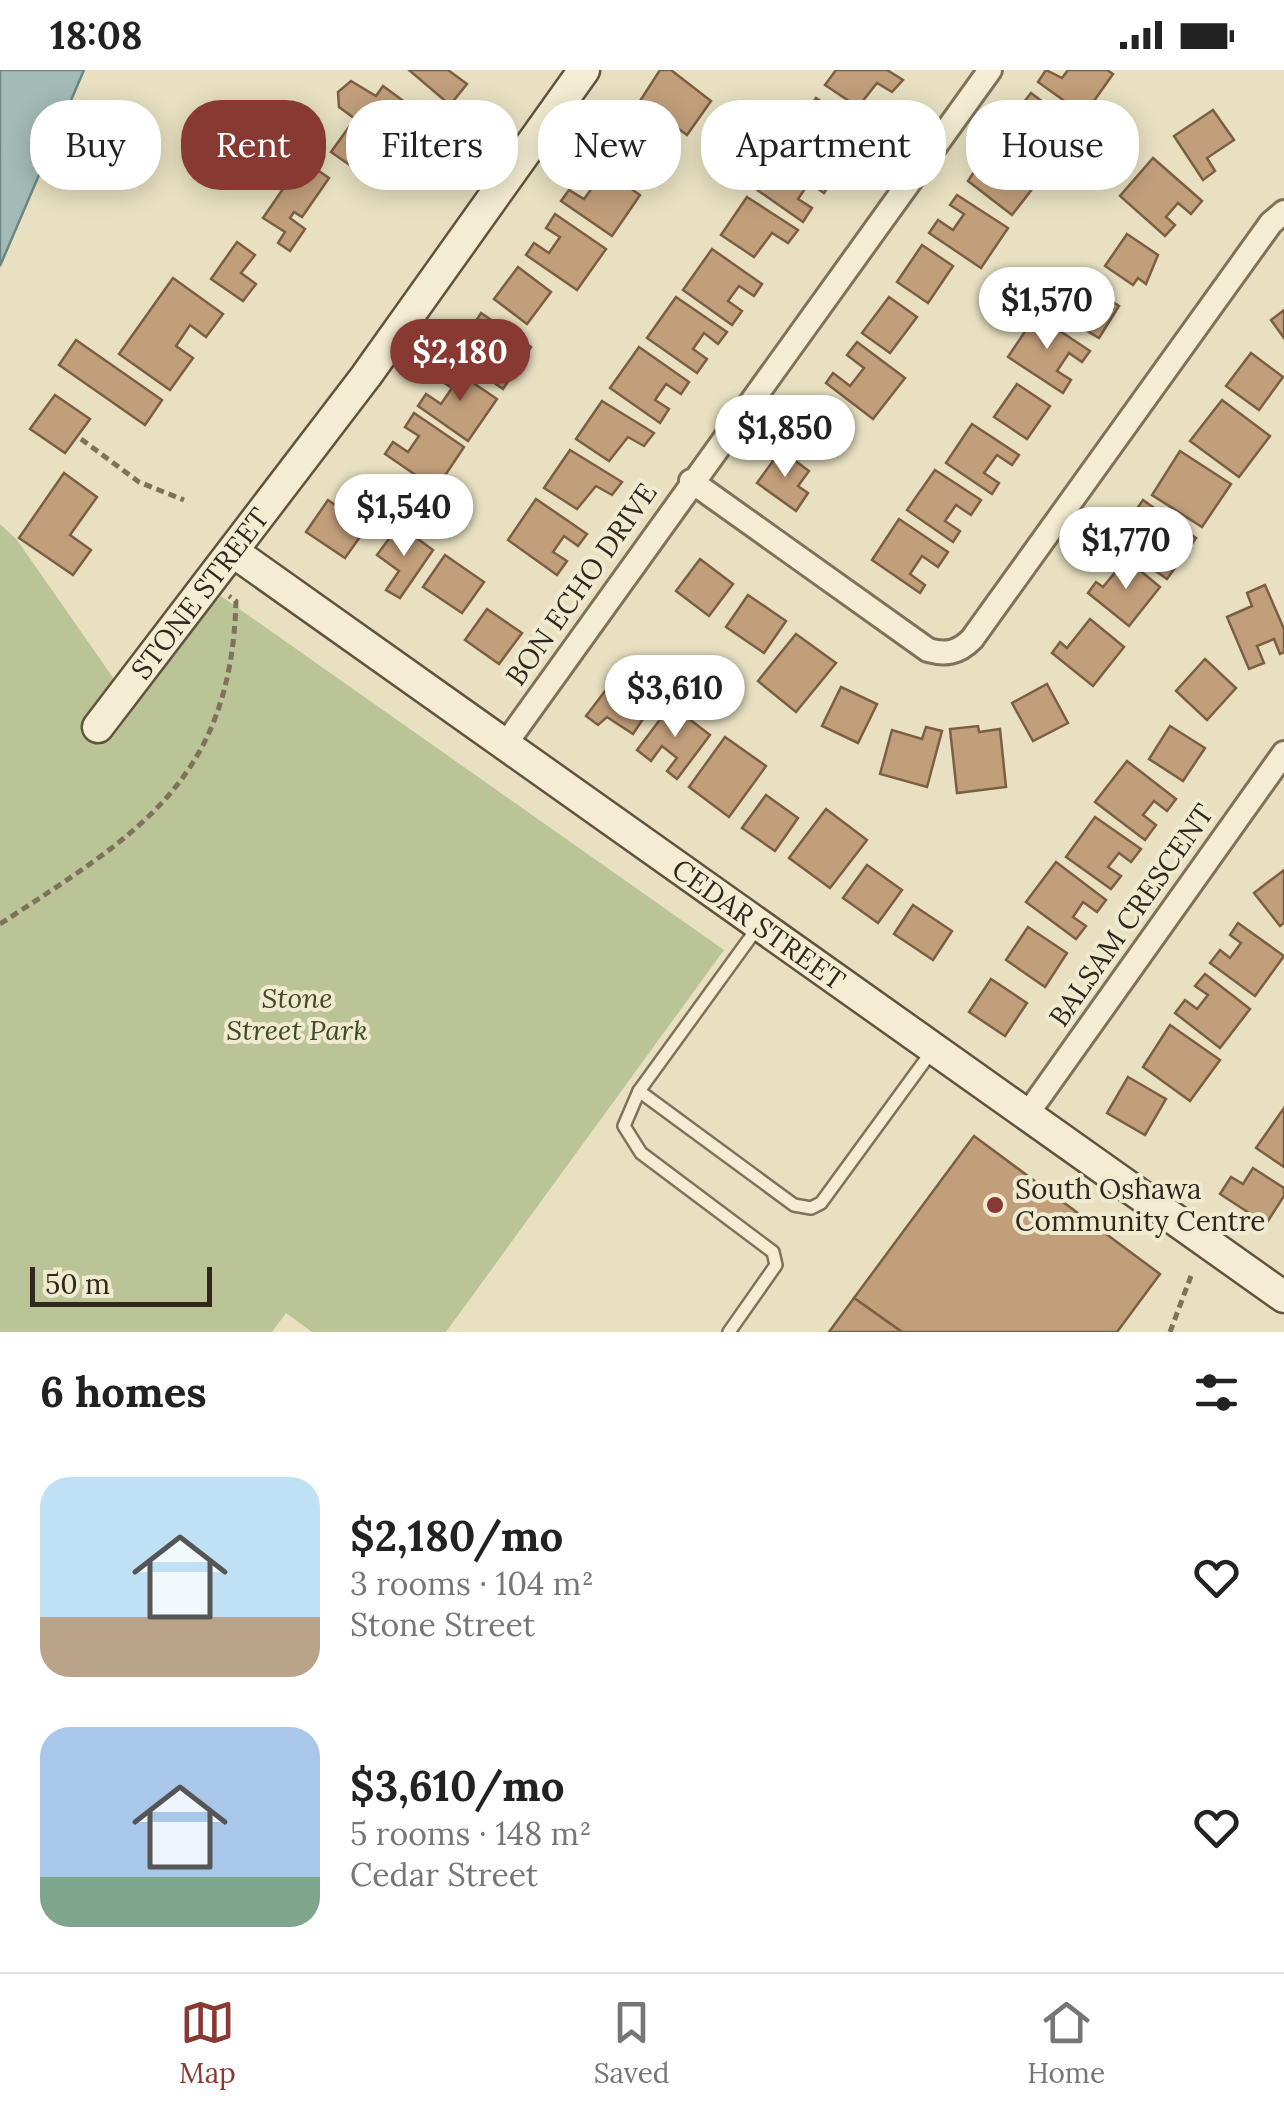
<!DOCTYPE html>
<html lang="en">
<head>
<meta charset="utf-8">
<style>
  body { margin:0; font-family:Lora,serif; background:#f2f2f2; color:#222; height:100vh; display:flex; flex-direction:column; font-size:38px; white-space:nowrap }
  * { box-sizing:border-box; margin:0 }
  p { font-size:32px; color:#767676 }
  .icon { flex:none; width:55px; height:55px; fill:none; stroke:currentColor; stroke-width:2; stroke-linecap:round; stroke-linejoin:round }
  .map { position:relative; height:1262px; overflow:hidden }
  .side { display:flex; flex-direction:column; background:#fff; flex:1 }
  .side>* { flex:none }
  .top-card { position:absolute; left:30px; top:30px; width:1225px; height:90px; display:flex; gap:20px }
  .scale { position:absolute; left:30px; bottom:25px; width:182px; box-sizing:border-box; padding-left:10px; border:5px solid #31281d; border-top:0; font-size:28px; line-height:35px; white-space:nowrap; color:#31281d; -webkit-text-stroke:8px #f0ead0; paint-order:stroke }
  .price { position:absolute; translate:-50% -85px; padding:0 22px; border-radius:35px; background:#fff; color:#222; font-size:32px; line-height:65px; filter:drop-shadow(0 2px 5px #0008) }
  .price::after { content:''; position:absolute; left:50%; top:60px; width:30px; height:22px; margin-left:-15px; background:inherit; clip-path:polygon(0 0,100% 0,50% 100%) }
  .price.current { background:#873932; color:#fff }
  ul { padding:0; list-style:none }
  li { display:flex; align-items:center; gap:30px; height:250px; padding:0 40px }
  li span { display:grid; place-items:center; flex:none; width:280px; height:200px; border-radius:30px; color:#555 }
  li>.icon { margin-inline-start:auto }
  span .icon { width:120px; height:120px; fill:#fffc; stroke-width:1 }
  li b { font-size:42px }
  h2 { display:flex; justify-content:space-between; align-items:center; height:120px; padding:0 40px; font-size:42px }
  .tag { padding:0 35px; border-radius:40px; background:#fff; box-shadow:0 5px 25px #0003; font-size:35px; line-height:90px }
  .tag.current { background:#873932; color:#fff }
  .status { display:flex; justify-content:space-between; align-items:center; height:70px; padding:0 50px; background:#fff; direction:ltr }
  .status svg { height:28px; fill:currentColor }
  .menu { display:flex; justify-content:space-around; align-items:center; height:140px; border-top:2px solid #e0e0e0; background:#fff; font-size:28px; color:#767676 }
  .menu a { display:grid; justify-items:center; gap:5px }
  .menu .current { color:#873932 }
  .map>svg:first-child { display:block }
  .green { fill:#bbc497 }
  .water { fill:#a3bbb6; stroke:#6c8783; stroke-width:2.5 }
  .building { fill:#c29f7b; stroke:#7c5f43; stroke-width:2.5 }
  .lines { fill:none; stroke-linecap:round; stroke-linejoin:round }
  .lane-casing { stroke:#7f725b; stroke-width:16 }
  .street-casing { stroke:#7f725b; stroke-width:28 }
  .secondary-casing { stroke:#61533e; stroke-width:35 }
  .path { stroke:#7f725b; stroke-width:5; stroke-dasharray:8 5; stroke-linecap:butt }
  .lane { stroke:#f4edd3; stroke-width:11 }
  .street { stroke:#f4edd3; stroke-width:22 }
  .secondary { stroke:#f4edd3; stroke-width:30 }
  .poi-dot { fill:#873932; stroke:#f0ead0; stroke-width:4 }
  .labels { text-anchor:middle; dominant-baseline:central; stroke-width:8; stroke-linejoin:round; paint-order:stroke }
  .street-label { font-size:28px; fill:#31281d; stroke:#f0ead0 }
  .park-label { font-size:28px; font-style:italic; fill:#3e4b26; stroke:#f0ead0 }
  .poi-label { font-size:28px; fill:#31281d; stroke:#f0ead0; text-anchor:start }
</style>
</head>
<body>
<div class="status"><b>18:08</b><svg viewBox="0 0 49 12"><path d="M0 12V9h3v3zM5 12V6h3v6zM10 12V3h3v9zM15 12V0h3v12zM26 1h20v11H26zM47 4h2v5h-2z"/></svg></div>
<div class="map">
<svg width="1284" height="1262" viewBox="0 0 1284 1262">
  <rect width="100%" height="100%" fill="#e8e0c1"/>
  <!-- green -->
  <polygon class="green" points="0,454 17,470 130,632 112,668 188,563 221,526 724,880 446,1262 312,1262 286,1243 272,1262 0,1262"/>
  <!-- water -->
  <polygon class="water" points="0,0 84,0 0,196"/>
  <!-- building -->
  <g class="building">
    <polygon points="409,0 448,0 467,14 450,35"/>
    <polygon points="660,0 671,0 711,31 687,65 640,31"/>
    <polygon points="836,0 887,0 903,10 892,22 877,13 858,37 825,15"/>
    <polygon points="1046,0 1062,8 1068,0 1107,0 1113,4 1084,45 1038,12"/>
    <polygon points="351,11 376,26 383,16 417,41 409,52 415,56 406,68 400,64 392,76 339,37 338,22"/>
    <polygon points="1031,23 1060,45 1033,81 1003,59"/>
    <polygon points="816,28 867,60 858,73 841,64 823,87 790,66"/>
    <polygon points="1213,40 1234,70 1207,88 1215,101 1203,110 1174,66"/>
    <polygon points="623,46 657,71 633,103 599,79"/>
    <polygon points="349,57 381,80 364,105 331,82"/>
    <polygon points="997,69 1043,105 1012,145 968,111 976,99 994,113 1005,98 985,83"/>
    <polygon points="782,76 832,111 824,123 809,113 798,129 812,138 803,152 753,117"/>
    <polygon points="1153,88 1202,131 1191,144 1178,133 1166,147 1175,155 1165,166 1120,126"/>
    <polygon points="303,90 329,108 302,147 294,142 290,148 305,159 290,181 278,173 285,162 263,148"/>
    <polygon points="590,90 640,125 612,166 561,131 569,120 584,129 595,114 581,104"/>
    <polygon points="957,125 1008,158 981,198 929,163 938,150 953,160 964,144 950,135"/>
    <polygon points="747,127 798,160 788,173 772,163 754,187 721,165"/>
    <polygon points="555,144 606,179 577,220 526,185 534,173 549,183 560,167 546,158"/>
    <polygon points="1127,164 1158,185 1146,214 1138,208 1133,215 1105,196"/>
    <polygon points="237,172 255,185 241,203 256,214 243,231 211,209"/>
    <polygon points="922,175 953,196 928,233 897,212"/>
    <polygon points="712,179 762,214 754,226 739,216 728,231 742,241 732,255 683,220"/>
    <polygon points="518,197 551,222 527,254 494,229"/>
    <polygon points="173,208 223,244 206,267 190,255 176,276 193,288 170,320 119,284"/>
    <polygon points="1087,216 1119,236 1099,268 1067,249"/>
    <polygon points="676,227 727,262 718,274 704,263 693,279 707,289 697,303 647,268"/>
    <polygon points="889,227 917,247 890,283 862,263"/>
    <polygon points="1284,240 1284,268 1271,250"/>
    <polygon points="481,243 531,277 503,319 452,284 460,272 475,282 486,266 472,257"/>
    <polygon points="1036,245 1090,281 1082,292 1069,283 1057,301 1071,310 1063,323 1008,287"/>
    <polygon points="76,270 162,330 145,355 59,295"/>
    <polygon points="857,272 905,308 873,349 826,313 833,303 850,316 864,298 847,285"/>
    <polygon points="639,277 689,312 681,324 666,314 655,330 669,339 660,353 610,318"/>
    <polygon points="1251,283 1283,307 1259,340 1226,316"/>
    <polygon points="447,295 497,329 468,371 418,336 426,324 441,334 452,318 437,308"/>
    <polygon points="1017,314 1050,336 1027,369 994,347"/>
    <polygon points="55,325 90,349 65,383 30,359"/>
    <polygon points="818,328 847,347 822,385 793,366"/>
    <polygon points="1222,330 1270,366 1239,407 1190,371"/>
    <polygon points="602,331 654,363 644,376 628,367 609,391 576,369"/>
    <polygon points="414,343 464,377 436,419 385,384 393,372 408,382 419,366 405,357"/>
    <polygon points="972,354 1019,385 1012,395 997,385 984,403 999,413 992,424 946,393"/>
    <polygon points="570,380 622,412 612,425 596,416 577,439 544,418"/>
    <polygon points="781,380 809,401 798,416 808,423 796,441 757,413"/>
    <polygon points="1180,381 1231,414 1202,457 1152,425"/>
    <polygon points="935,400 981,430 971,445 956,435 945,451 960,461 953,472 907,440"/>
    <polygon points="64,403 97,427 70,465 91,480 73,505 19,468"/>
    <polygon points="536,429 587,464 578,476 564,466 553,482 567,491 557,505 508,470"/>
    <polygon points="328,430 367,457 345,488 306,462"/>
    <polygon points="1143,430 1196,468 1167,509 1114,472"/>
    <polygon points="899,449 948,482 938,497 922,486 910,504 925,515 920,523 872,490"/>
    <polygon points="399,455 433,480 400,528 386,520 399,501 377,485"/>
    <polygon points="445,485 484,512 462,543 423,517"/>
    <polygon points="700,489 733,514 709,546 676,521"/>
    <polygon points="1126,489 1160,517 1129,556 1088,523 1096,512 1103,517"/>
    <polygon points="1265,515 1284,559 1284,582 1280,584 1274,569 1257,576 1264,593 1249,599 1227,547 1252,536 1247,523"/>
    <polygon points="748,525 786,551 764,583 726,557"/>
    <polygon points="487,539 522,563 499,594 465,570"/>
    <polygon points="1090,549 1124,577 1093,616 1052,583 1060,572 1067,578"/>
    <polygon points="796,564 836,593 796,642 758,611"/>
    <polygon points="1205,589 1236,618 1207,650 1176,621"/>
    <polygon points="625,595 661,622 633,664 607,647 598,655 586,646"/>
    <polygon points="1047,614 1068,653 1033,671 1012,633"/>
    <polygon points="841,617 877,634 858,673 822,656"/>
    <polygon points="671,635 710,665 677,709 667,701 677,688 662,676 651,691 637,680"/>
    <polygon points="978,656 979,662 1000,659 1006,717 957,723 950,659"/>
    <polygon points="1170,656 1205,678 1183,711 1149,689"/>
    <polygon points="926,657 942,661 927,717 880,704 892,660 922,669"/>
    <polygon points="725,667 766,696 729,747 689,717"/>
    <polygon points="1127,691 1176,729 1167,741 1154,731 1143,745 1156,755 1145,770 1095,732"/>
    <polygon points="766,725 798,748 775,781 742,758"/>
    <polygon points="826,739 867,770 830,818 789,788"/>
    <polygon points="1095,747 1141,779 1131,792 1119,783 1108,797 1121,806 1111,819 1066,787"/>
    <polygon points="1056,792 1106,830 1097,842 1083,832 1073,847 1086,856 1076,869 1026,832"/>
    <polygon points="867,795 902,820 878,853 843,828"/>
    <polygon points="1284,800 1284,853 1280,856 1254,823"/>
    <polygon points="913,835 952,861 933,890 894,864"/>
    <polygon points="1238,853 1284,886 1255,926 1210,893 1220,880 1230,888 1241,873 1230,865"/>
    <polygon points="1028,857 1067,883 1045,917 1006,890"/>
    <polygon points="1205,904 1250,939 1220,978 1175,943 1185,930 1197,939 1208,925 1195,916"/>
    <polygon points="991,909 1027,933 1005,966 969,942"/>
    <polygon points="1170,955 1220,990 1190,1031 1143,997"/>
    <polygon points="1128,1007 1166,1029 1145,1065 1107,1043"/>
    <polygon points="1284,1038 1284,1097 1256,1078"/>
    <polygon points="974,1066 1160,1204 1117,1262 902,1262 854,1228"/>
    <polygon points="1253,1098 1284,1118 1284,1126 1266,1154 1220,1124 1231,1107 1243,1114"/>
    <polygon points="854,1228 902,1262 829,1262"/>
  </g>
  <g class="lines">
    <defs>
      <g id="lane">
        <polyline points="639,1021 794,1135 811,1138 821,1133 932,981"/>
        <polyline points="729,1262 776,1195 773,1182 641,1083 624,1056 639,1021 758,857"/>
      </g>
      <g id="street">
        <path d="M691 411 928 580C946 585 958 583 972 569L1271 153 1284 142"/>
        <polyline points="504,676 990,0"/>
        <polyline points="1028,1043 1284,683"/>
      </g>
      <g id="secondary">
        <path id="s1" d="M235 483 1284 1227"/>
        <path id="s2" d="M98 657 366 306 584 0"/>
      </g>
    </defs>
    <!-- lane casing -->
    <use href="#lane" class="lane-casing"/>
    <!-- street casing -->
    <use href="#street" class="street-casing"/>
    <!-- secondary casing -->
    <use href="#secondary" class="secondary-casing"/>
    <!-- path -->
    <g class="path">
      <polyline points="81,369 139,412 184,430"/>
      <path d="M0 854C136 765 231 712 236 531L229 526"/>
      <polyline points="1170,1262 1191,1206"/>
    </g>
    <!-- lane -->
    <use href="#lane" class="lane"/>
    <!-- street -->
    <use href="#street" class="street"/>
    <!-- secondary -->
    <use href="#secondary" class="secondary"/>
  </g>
  <!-- markers -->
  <circle class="poi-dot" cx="995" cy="1135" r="10"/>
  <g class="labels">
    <!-- street labels -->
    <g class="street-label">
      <text transform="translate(581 514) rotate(-55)">BON ECHO DRIVE</text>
      <text stroke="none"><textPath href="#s2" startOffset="168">STONE STREET</textPath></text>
      <text transform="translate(1131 845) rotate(-55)">BALSAM CRESCENT</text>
      <text stroke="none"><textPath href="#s1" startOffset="642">CEDAR STREET</textPath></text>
    </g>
    <!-- park labels -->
    <g class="park-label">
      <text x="297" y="928">Stone<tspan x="297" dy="32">Street Park</tspan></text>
    </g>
    <!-- poi labels -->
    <g class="poi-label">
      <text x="1015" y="1119">South Oshawa<tspan x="1015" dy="32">Community Centre</tspan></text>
    </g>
  </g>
</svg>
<div class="scale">50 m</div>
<b class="price" style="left:1047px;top:282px">$1,570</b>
<b class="price current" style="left:460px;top:334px">$2,180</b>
<b class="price" style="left:785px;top:410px">$1,850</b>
<b class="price" style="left:404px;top:489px">$1,540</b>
<b class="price" style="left:1126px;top:522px">$1,770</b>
<b class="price" style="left:675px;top:670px">$3,610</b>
<div class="top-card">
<a class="tag">Buy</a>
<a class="tag current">Rent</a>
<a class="tag">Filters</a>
<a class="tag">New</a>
<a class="tag">Apartment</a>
<a class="tag">House</a>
</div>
</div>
<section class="side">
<h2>6 homes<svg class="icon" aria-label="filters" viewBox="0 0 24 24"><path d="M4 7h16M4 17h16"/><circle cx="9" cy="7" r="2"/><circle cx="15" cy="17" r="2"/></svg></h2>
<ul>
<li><span style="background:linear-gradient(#bfe0f5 70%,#b9a48a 0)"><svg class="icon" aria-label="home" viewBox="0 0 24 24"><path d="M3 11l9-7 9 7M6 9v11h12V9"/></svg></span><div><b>$2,180/mo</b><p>3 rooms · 104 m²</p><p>Stone Street</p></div><svg class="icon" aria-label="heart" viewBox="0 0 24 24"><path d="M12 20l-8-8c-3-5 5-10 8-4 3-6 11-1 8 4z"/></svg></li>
<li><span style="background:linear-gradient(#a9c7e8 75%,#7fa58c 0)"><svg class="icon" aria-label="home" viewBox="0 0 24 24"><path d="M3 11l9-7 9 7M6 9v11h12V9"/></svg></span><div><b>$3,610/mo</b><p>5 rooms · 148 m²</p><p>Cedar Street</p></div><svg class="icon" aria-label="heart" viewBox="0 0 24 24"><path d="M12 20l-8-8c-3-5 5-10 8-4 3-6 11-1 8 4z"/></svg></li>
</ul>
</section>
<nav class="menu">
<a class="current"><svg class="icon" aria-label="map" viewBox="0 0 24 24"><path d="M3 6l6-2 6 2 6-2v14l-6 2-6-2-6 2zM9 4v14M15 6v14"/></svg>Map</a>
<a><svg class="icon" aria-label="saved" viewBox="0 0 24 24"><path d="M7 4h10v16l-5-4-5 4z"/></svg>Saved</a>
<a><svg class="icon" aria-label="home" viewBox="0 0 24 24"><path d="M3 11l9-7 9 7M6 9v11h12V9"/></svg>Home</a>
</nav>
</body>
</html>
